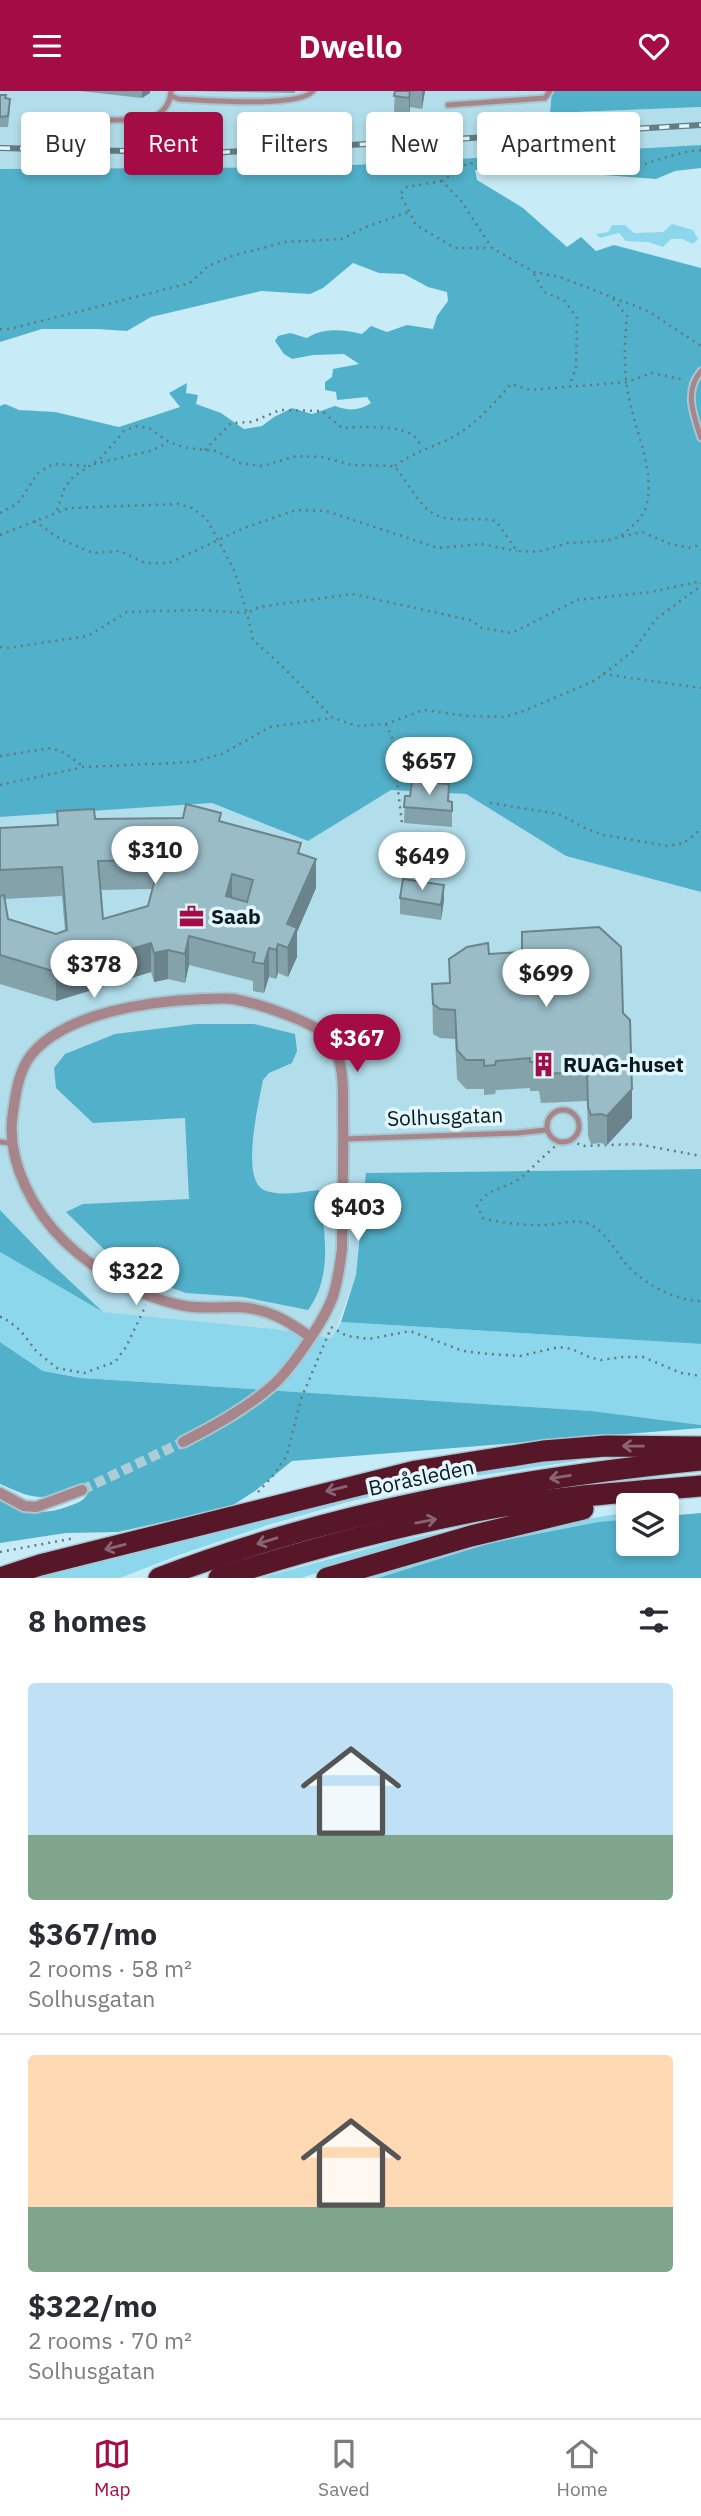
<!DOCTYPE html>
<html lang="en">
<head>
<meta charset="utf-8">
<style>
  body { margin:0; font-family:"IBM Plex Sans",sans-serif; background:#f2f2f3; color:#2b2b33; height:100vh; display:flex; flex-direction:column; font-size:26px; white-space:nowrap }
  * { box-sizing:border-box; margin:0 }
  p { font-size:23px; color:#7c7c81 }
  .icon { flex:none; width:38px; height:38px; fill:none; stroke:currentColor; stroke-width:2; stroke-linecap:round; stroke-linejoin:round }
  .map { position:relative; height:1487px; overflow:hidden }
  .details { display:flex; flex-direction:column; background:#fff; flex:1 }
  .details>* { flex:none }
  .banner { position:absolute; left:21px; top:21px; width:660px; height:63px; display:flex; gap:14px }
  .tools { position:absolute; left:616px; top:1402px; display:grid; gap:14px }
  .tools a { display:grid; place-items:center; width:63px; height:63px; border-radius:7px; background:#fff; box-shadow:0 4px 10px #0003; font-size:35px }
  .price { position:absolute; translate:-50% -60px; padding:0 16px; border-radius:24px; background:#fff; color:#222; font-size:23px; line-height:46px; filter:drop-shadow(0 2px 4px #0008) }
  .price::after { content:''; position:absolute; left:50%; top:42px; width:21px; height:16px; margin-left:-10px; background:inherit; clip-path:polygon(0 0,100% 0,50% 100%) }
  .price.selected { background:#a40c45; color:#fff }
  ul { padding:0; list-style:none }
  li { display:grid; align-content:center; gap:14px; height:371px; padding:0 28px }
  li+li { border-top:2px solid #e1e1e2 }
  li span { display:grid; place-items:center; height:217px; border-radius:7px; color:#555 }
  li>.icon { margin-inline-start:auto }
  span .icon { width:126px; height:126px; fill:#fffc; stroke-width:1 }
  li b { font-size:30px }
  h2 { display:flex; justify-content:space-between; align-items:center; height:84px; padding:0 28px; font-size:30px }
  .chip { padding:0 24px; border-radius:7px; background:#fff; box-shadow:0 4px 10px #0003; font-size:24px; line-height:63px }
  .chip.selected { background:#a40c45; color:#fff }
  header { display:flex; justify-content:space-between; align-items:center; height:91px; padding:0 28px; background:#a40c45; color:#fff; font-size:32px; font-weight:700 }
  .tabs { display:flex; justify-content:space-around; align-items:center; height:98px; border-top:2px solid #e1e1e2; background:#fff; font-size:19px; color:#7c7c81 }
  .tabs a { display:grid; justify-items:center; gap:4px }
  .tabs .selected { color:#a40c45 }
  .map>svg:first-child { display:block }
  .built { fill:#b2deeb }
  .green { fill:#8cd7ec }
  .forest { fill:#52b1ca }
  .lines { fill:none; stroke-linecap:round; stroke-linejoin:round }
  .street-tunnel { stroke:#acccd6; stroke-width:10; stroke-dasharray:10 5; stroke-linecap:butt }
  .lane-casing { stroke:#a6c6d0; stroke-width:9 }
  .street-casing { stroke:#a6c6d0; stroke-width:14 }
  .highway-casing { stroke:#a6c6d0; stroke-width:24 }
  .path { stroke:#627980; stroke-width:2.5; stroke-dasharray:2 5; stroke-linecap:butt }
  .lane { stroke:#a7858a; stroke-width:5 }
  .street { stroke:#a7858a; stroke-width:10 }
  .highway { stroke:#581728; stroke-width:21 }
  .rail-casing { stroke:#647c83; stroke-width:6 }
  .rail { stroke:#e1f7fd; stroke-width:3.5; stroke-dasharray:10; stroke-linecap:butt }
  .wall { fill:#84a2aa; fill-rule:evenodd }
  .shaded-wall { fill:#6b848b }
  .building { fill:#99bcc6; stroke:#6b848b; stroke-width:2; fill-rule:evenodd }
  .oneway { stroke:#886573 }
  .labels { text-anchor:middle; dominant-baseline:central; stroke-width:7; stroke-linejoin:round; paint-order:stroke }
  .poi-label { font-size:21px; font-weight:bold; fill:#0c191d; stroke:#e1f7fd; text-anchor:start }
  .street-label { font-size:21px; fill:#0c191d; stroke:#e1f7fd }
</style>
</head>
<body>
<header><svg class="icon" aria-label="menu" viewBox="0 0 24 24"><path d="M4 6h16M4 12h16M4 18h16"/></svg>Dwello<svg class="icon" aria-label="heart" viewBox="0 0 24 24"><path d="M12 20l-8-8c-3-5 5-10 8-4 3-6 11-1 8 4z"/></svg></header>
<div class="map">
<svg width="701" height="1487" viewBox="0 0 701 1487">
  <rect width="100%" height="100%" fill="#c8ecf7"/>
  <!-- built -->
  <g class="built">
    <polygon points="0,0 552,0 551,22 701,16 701,54 318,76 0,78"/>
    <polygon points="391,699 466,703 566,765 701,801 701,1078 367,1082 356,1184 333,1247 275,1238 103,1221 55,1176 0,1119 0,726 212,712 308,749"/>
  </g>
  <!-- green -->
  <g class="green">
    <polygon points="672,133 693,139 698,148 693,153 682,148 671,148 663,156 648,151 626,150 619,142 600,147 596,143 608,141 612,134 625,134 634,142 663,141"/>
    <polygon points="0,1161 103,1221 275,1238 332,1247 341,1231 701,1253 701,1334 592,1320 81,1287 43,1280 0,1251"/>
    <polygon points="577,1367 577,1370 429,1392 348,1411 268,1434 179,1464 120,1487 31,1487 435,1386"/>
    <path d="M628 1422V1428L598 1431 490 1452 378 1487H363C453 1459 535 1433 628 1422Z"/>
    <polygon points="468,1436 301,1487 260,1487 396,1450"/>
  </g>
  <!-- forest -->
  <g class="forest">
    <polygon points="552,0 701,0 701,16 550,22"/>
    <path d="M701 54V77L675 80 656 88 540 79H475L477 89 523 117 567 156 581 146 596 160 614 154 701 177V801L566 765 466 703 391 699 308 750 212 712 0 726V315L5 313 19 319 55 321 119 336 180 316 169 302 187 292 186 302 198 304 196 313 221 322 244 338 262 335 274 326 292 317 312 323 335 315C349 320 358 320 371 312L367 306 337 309 336 301 325 299V291L332 286 333 278 359 273 344 263 313 264 292 268 284 263 275 250 278 245 290 242 307 247C324 236 343 239 362 243L371 235 387 241 407 234 433 238 437 225 448 210 447 201 428 196 404 183 379 182 353 172 323 197 310 203 261 200 151 226 127 240 97 238H42L0 251V78L318 76Z"/>
    <path d="M196 933H254L295 943 297 960 292 972 269 982 263 989C259 1011 240 1088 264 1099 280 1106 302 1101 319 1099 324 1139 334 1184 308 1219L243 1206 186 1202 149 1189 115 1169 66 1121 83 1113 189 1108 185 1027 93 1032 56 997 54 977 65 963 115 943Z"/>
    <polygon points="701,1078 701,1253 341,1231 356,1184 366,1082"/>
    <polygon points="0,1119 55,1176 103,1221 0,1161"/>
    <path d="M0 1251 43 1280 81 1287 592 1320 701 1334V1337L292 1370 255 1400 230 1416 118 1441 66 1442 0 1452V1409C24 1422 43 1425 69 1415 77 1412 82 1411 87 1404L85 1395C72 1394 60 1402 48 1405 31 1409 15 1399 0 1393Z"/>
    <polygon points="701,1422 701,1487 378,1487 490,1452 598,1431 628,1428 628,1452 667,1452 667,1425"/>
  </g>
  <g class="lines">
    <!-- street-tunnel -->
    <polyline class="street-tunnel" points="82,1399 183,1351"/>
    <defs>
      <g id="lane">
        <path d="M171 5 179 8C204 9 299 17 313 0"/>
        <polyline points="448,14 545,7 550,0"/>
        <path d="M58 29H147C161 24 170 15 171 0"/>
        <path d="M701 280C684 300 693 323 701 347"/>
        <circle cx="563" cy="1035" r="16"/>
        <polyline points="344,1048 518,1042 546,1039"/>
        <polyline points="0,1051 11,1052"/>
      </g>
      <g id="street">
        <path d="M183 1351C214 1335 247 1317 273 1294 292 1277 325 1228 333 1205 338 1189 340 1174 342 1158 342 1112 344 1066 343 1021 343 1002 344 981 337 963 327 941 316 936 295 927 275 919 255 912 234 908 224 907 213 908 203 908 151 910 66 921 31 964 17 982 15 1008 12 1029 8 1073 34 1121 65 1151 99 1183 139 1206 185 1215 202 1218 220 1216 237 1216 266 1217 287 1229 309 1245"/>
        <polyline points="0,1402 24,1415 36,1416 82,1399"/>
      </g>
      <g id="highway">
        <polyline points="0,1487 40,1474 416,1380 543,1360 606,1355 701,1356"/>
        <path d="M159 1487C333 1420 516 1388 701 1369"/>
        <path d="M219 1487C309 1458 400 1434 493 1417 562 1405 632 1401 701 1395"/>
        <polyline points="327,1487 471,1445 583,1418"/>
      </g>
    </defs>
    <!-- lane casing -->
    <use href="#lane" class="lane-casing"/>
    <!-- street casing -->
    <use href="#street" class="street-casing"/>
    <!-- highway casing -->
    <use href="#highway" class="highway-casing"/>
    <!-- path -->
    <g class="path">
      <path d="M701 59C671 61 644 77 615 79L468 72 442 90 462 111 492 157 534 181 560 186 648 220 701 255"/>
      <polyline points="442,90 407,96 400,103 416,134 455,157 490,157"/>
      <polyline points="534,183 544,201 565,210 577,227 576,277 569,295"/>
      <path d="M613 208 627 225C624 255 623 286 631 316 638 345 652 376 648 407 646 425 634 434 621 445"/>
      <polyline points="0,238 10,238 190,192 208,175 232,165 285,151 341,148 368,135 409,121"/>
      <path d="M205 359 231 332 252 331 280 319 322 320 342 337C361 336 403 333 416 347 419 350 420 354 422 357"/>
      <polyline points="94,373 150,360 168,352"/>
      <path d="M395 375C412 362 430 357 449 348 473 336 494 313 511 293L530 299 627 291 652 282 685 289"/>
      <path d="M57 419 65 396 74 385 100 368 124 340 137 335 149 337 169 351 187 357 216 360 240 372 262 375 296 365 322 366 352 374 394 375C413 395 420 426 452 428 468 430 479 426 496 430L517 460 538 461 568 452 604 450 642 441 670 453 691 457 701 453"/>
      <polyline points="0,422 18,412 38,382 53,373 88,375"/>
      <polyline points="34,430 62,449 93,462 120,460 145,472 169,472 244,437 296,419 326,420 438,457 481,453 517,460"/>
      <polyline points="0,444 69,417 178,413 192,417 207,428 235,481 247,522 259,516 352,503 470,529 482,537 512,542 577,509 651,501 701,490"/>
      <polyline points="0,556 7,557 88,545 127,521 200,519 247,522 253,549 283,576 333,627 357,635 386,633 424,619 468,625 504,626 524,620 596,589 632,561 656,528 698,497 701,492"/>
      <polyline points="603,583 701,597"/>
      <polyline points="386,633 392,647 402,733"/>
      <polyline points="0,665 51,657 65,662 84,676"/>
      <polyline points="0,694 84,676 193,671 222,663 270,636 333,627"/>
      <polyline points="490,712 559,723 587,738 604,744 668,755 684,752 701,738"/>
      <polyline points="572,1048 581,1055 637,1053 701,1065"/>
      <path d="M560 1051C547 1062 535 1074 523 1085 508 1098 487 1096 477 1115L483 1127C502 1132 521 1134 541 1134 556 1134 576 1127 589 1133 604 1140 613 1155 622 1168 638 1190 674 1210 701 1210"/>
      <polyline points="0,1226 3,1226 20,1239 37,1261 57,1277 84,1282 115,1271 126,1256 146,1214"/>
      <polyline points="331,1236 347,1245 369,1248 410,1240 463,1260 488,1263 520,1265 559,1256 572,1258 589,1266 601,1269 623,1266 643,1266 681,1282 701,1285"/>
      <polyline points="258,1401 272,1386 287,1364 301,1308 331,1237"/>
      <polyline points="0,1461 75,1447"/>
    </g>
    <!-- lane -->
    <use href="#lane" class="lane"/>
    <!-- street -->
    <use href="#street" class="street"/>
    <!-- highway -->
    <use href="#highway" class="highway"/>
    <defs>
      <polyline id="rail" points="0,57 209,62 701,34"/>
    </defs>
    <!-- rail casing -->
    <use href="#rail" class="rail-casing"/>
    <!-- rail -->
    <use href="#rail" class="rail"/>
  </g>
  <!-- wall -->
  <g class="wall">
    <polygon points="80,0 150,0 150,2 142,7"/>
    <polygon points="190,0 295,0 295,2"/>
    <polygon points="395,0 425,0 422,18 410,16 409,24 394,22"/>
    <polygon points="0,4 6,7 10,18 8,36 0,36"/>
    <polygon points="405,705 452,711 452,736 404,732"/>
    <path d="M57 720 95 728 221 731 301 763 316 797 297 841V866L288 886 278 882 276 888 269 886 264 902 253 900V890L189 874 185 892 168 888 154 891 151 881 56 910 0 893V737L57 734ZM152 798 148 815 103 828 101 799ZM62 805 65 840 56 843 8 828 4 808Z"/>
    <polygon points="400,807 444,809 441,829 400,823"/>
    <polygon points="489,863 623,922 632,1027 607,1054 601,1052 591,1053 588,1045 587,1010 541,1012 539,1000 530,1000 530,997 496,999 495,1003 484,1004 484,998 466,998 457,988 455,948 440,947 433,943 432,893 449,892 449,868"/>
  </g>
  <!-- shaded-wall -->
  <g class="shaded-wall">
    <polygon points="142,0 150,0 150,2 142,7"/>
    <polygon points="410,0 410,16 409,24 409,7"/>
    <polygon points="422,0 425,0 422,18"/>
    <polygon points="316,768 316,797 297,841 297,866 288,886 287,833"/>
    <polygon points="232,783 232,812 226,805"/>
    <polygon points="444,794 444,809 441,829 441,814"/>
    <polygon points="189,845 189,874 185,892 185,863"/>
    <polygon points="151,852 151,881 56,910 56,881"/>
    <polygon points="278,853 278,882 276,888 276,859"/>
    <polygon points="269,857 269,886 264,902 264,873"/>
    <polygon points="168,859 168,888 154,891 154,862"/>
    <polygon points="632,998 632,1027 607,1054 607,1025"/>
  </g>
  <!-- building -->
  <g class="building">
    <polygon points="395,0 410,0 409,7 394,5"/>
    <polygon points="0,4 6,4 5,7 10,8 8,25 0,26"/>
    <polygon points="412,690 449,693 448,710 452,711 452,720 404,716 405,705 410,705"/>
    <path d="M186 713 221 722 219 730 301 752 298 762 316 768 287 833 297 837 288 857 278 853 276 859 269 857 264 873 253 871 255 862 189 845 185 863 168 859 154 862 151 852 56 881 0 864V805L4 804 8 828 56 843 67 839 62 776 0 779V737L58 734 57 720 94 718 95 728 183 727ZM160 769 148 815 103 828 98 770ZM232 783 253 789 247 811 226 805Z"/>
    <polygon points="403,788 444,794 441,814 400,807"/>
    <polygon points="599,836 621,856 623,922 630,929 632,998 607,1025 601,1023 591,1024 588,1016 587,981 541,983 539,971 530,971 530,967 496,970 495,974 484,975 484,969 466,969 457,959 455,919 440,918 433,913 432,893 450,892 449,868 467,856 488,852 489,863 522,861 522,841"/>
  </g>
  <!-- one-way arrows -->
  <defs><path id="oneway-shaft" d="M-6 0H5M1.5-3L5.5 0L1.5 3" fill="none" stroke-width="1.6" stroke-linecap="round" stroke-linejoin="round" transform="scale(1.75)"/></defs>
  <g class="oneway">
    <use href="#oneway-shaft" transform="translate(633 1355) rotate(-179)"/>
    <use href="#oneway-shaft" transform="translate(560 1386) rotate(171)"/>
    <use href="#oneway-shaft" transform="translate(336 1398) rotate(166)"/>
    <use href="#oneway-shaft" transform="translate(426 1430) rotate(-11)"/>
    <use href="#oneway-shaft" transform="translate(267 1450) rotate(163)"/>
    <use href="#oneway-shaft" transform="translate(115 1456) rotate(166)"/>
  </g>
  <!-- icons -->
  <defs>
    <symbol id="office-bare" viewBox="-9 -9 18 18"><path d="M-6-3h4V-5.5h4V-3h4V5H-6ZM-1-4.5V-3h2v-1.5ZM-6 0V1H6V0Z" fill="#a40c45" stroke="#e1f7fd" stroke-width="2.5" paint-order="stroke"/></symbol>
    <symbol id="building-bare" viewBox="-9 -9 18 18"><path d="M-4-6H4V6H1V3H-1V6H-4ZM-2.5-4.3h1.7v1.8h-1.7ZM.8-4.3h1.7v1.8H.8ZM-2.5-1h1.7V.8h-1.7ZM.8-1h1.7V.8H.8Z" fill="#a40c45" stroke="#e1f7fd" stroke-width="2.5" paint-order="stroke"/></symbol>
  </defs>
  <g fill-rule="evenodd">
    <use href="#office-bare" x="174" y="808" width="35" height="35"/>
    <use href="#building-bare" x="526" y="956" width="35" height="35"/>
  </g>
  <g class="labels">
    <!-- poi labels -->
    <g class="poi-label">
      <text x="211" y="825">Saab</text>
      <text x="563" y="973">RUAG-huset</text>
    </g>
    <!-- street labels -->
    <g class="street-label">
      <text transform="translate(445 1025) rotate(-2)">Solhusgatan</text>
      <text transform="translate(421 1386) rotate(-12)">Boråsleden</text>
    </g>
  </g>
</svg>
<div class="tools">
<a><svg class="icon" aria-label="layers" viewBox="0 0 24 24"><path d="M12 4l9 5-9 5-9-5zM3 14l9 5 9-5"/></svg></a>
</div>
<b class="price" style="left:429px;top:706px">$657</b>
<b class="price" style="left:155px;top:795px">$310</b>
<b class="price" style="left:422px;top:801px">$649</b>
<b class="price" style="left:94px;top:909px">$378</b>
<b class="price" style="left:546px;top:918px">$699</b>
<b class="price selected" style="left:357px;top:983px">$367</b>
<b class="price" style="left:358px;top:1152px">$403</b>
<b class="price" style="left:136px;top:1216px">$322</b>
<div class="banner">
<a class="chip">Buy</a>
<a class="chip selected">Rent</a>
<a class="chip">Filters</a>
<a class="chip">New</a>
<a class="chip">Apartment</a>
</div>
</div>
<section class="details">
<h2>8 homes<svg class="icon" aria-label="filters" viewBox="0 0 24 24"><path d="M4 7h16M4 17h16"/><circle cx="9" cy="7" r="2"/><circle cx="15" cy="17" r="2"/></svg></h2>
<ul>
<li><span style="background:linear-gradient(#bfe0f5 70%,#7fa58c 0)"><svg class="icon" aria-label="home" viewBox="0 0 24 24"><path d="M3 11l9-7 9 7M6 9v11h12V9"/></svg></span><div><b>$367/mo</b><p>2 rooms · 58 m²</p><p>Solhusgatan</p></div></li>
<li><span style="background:linear-gradient(#ffd9b3 70%,#7fa58c 0)"><svg class="icon" aria-label="home" viewBox="0 0 24 24"><path d="M3 11l9-7 9 7M6 9v11h12V9"/></svg></span><div><b>$322/mo</b><p>2 rooms · 70 m²</p><p>Solhusgatan</p></div></li>
</ul>
</section>
<nav class="tabs">
<a class="selected"><svg class="icon" aria-label="map" viewBox="0 0 24 24"><path d="M3 6l6-2 6 2 6-2v14l-6 2-6-2-6 2zM9 4v14M15 6v14"/></svg>Map</a>
<a><svg class="icon" aria-label="saved" viewBox="0 0 24 24"><path d="M7 4h10v16l-5-4-5 4z"/></svg>Saved</a>
<a><svg class="icon" aria-label="home" viewBox="0 0 24 24"><path d="M3 11l9-7 9 7M6 9v11h12V9"/></svg>Home</a>
</nav>
</body>
</html>
